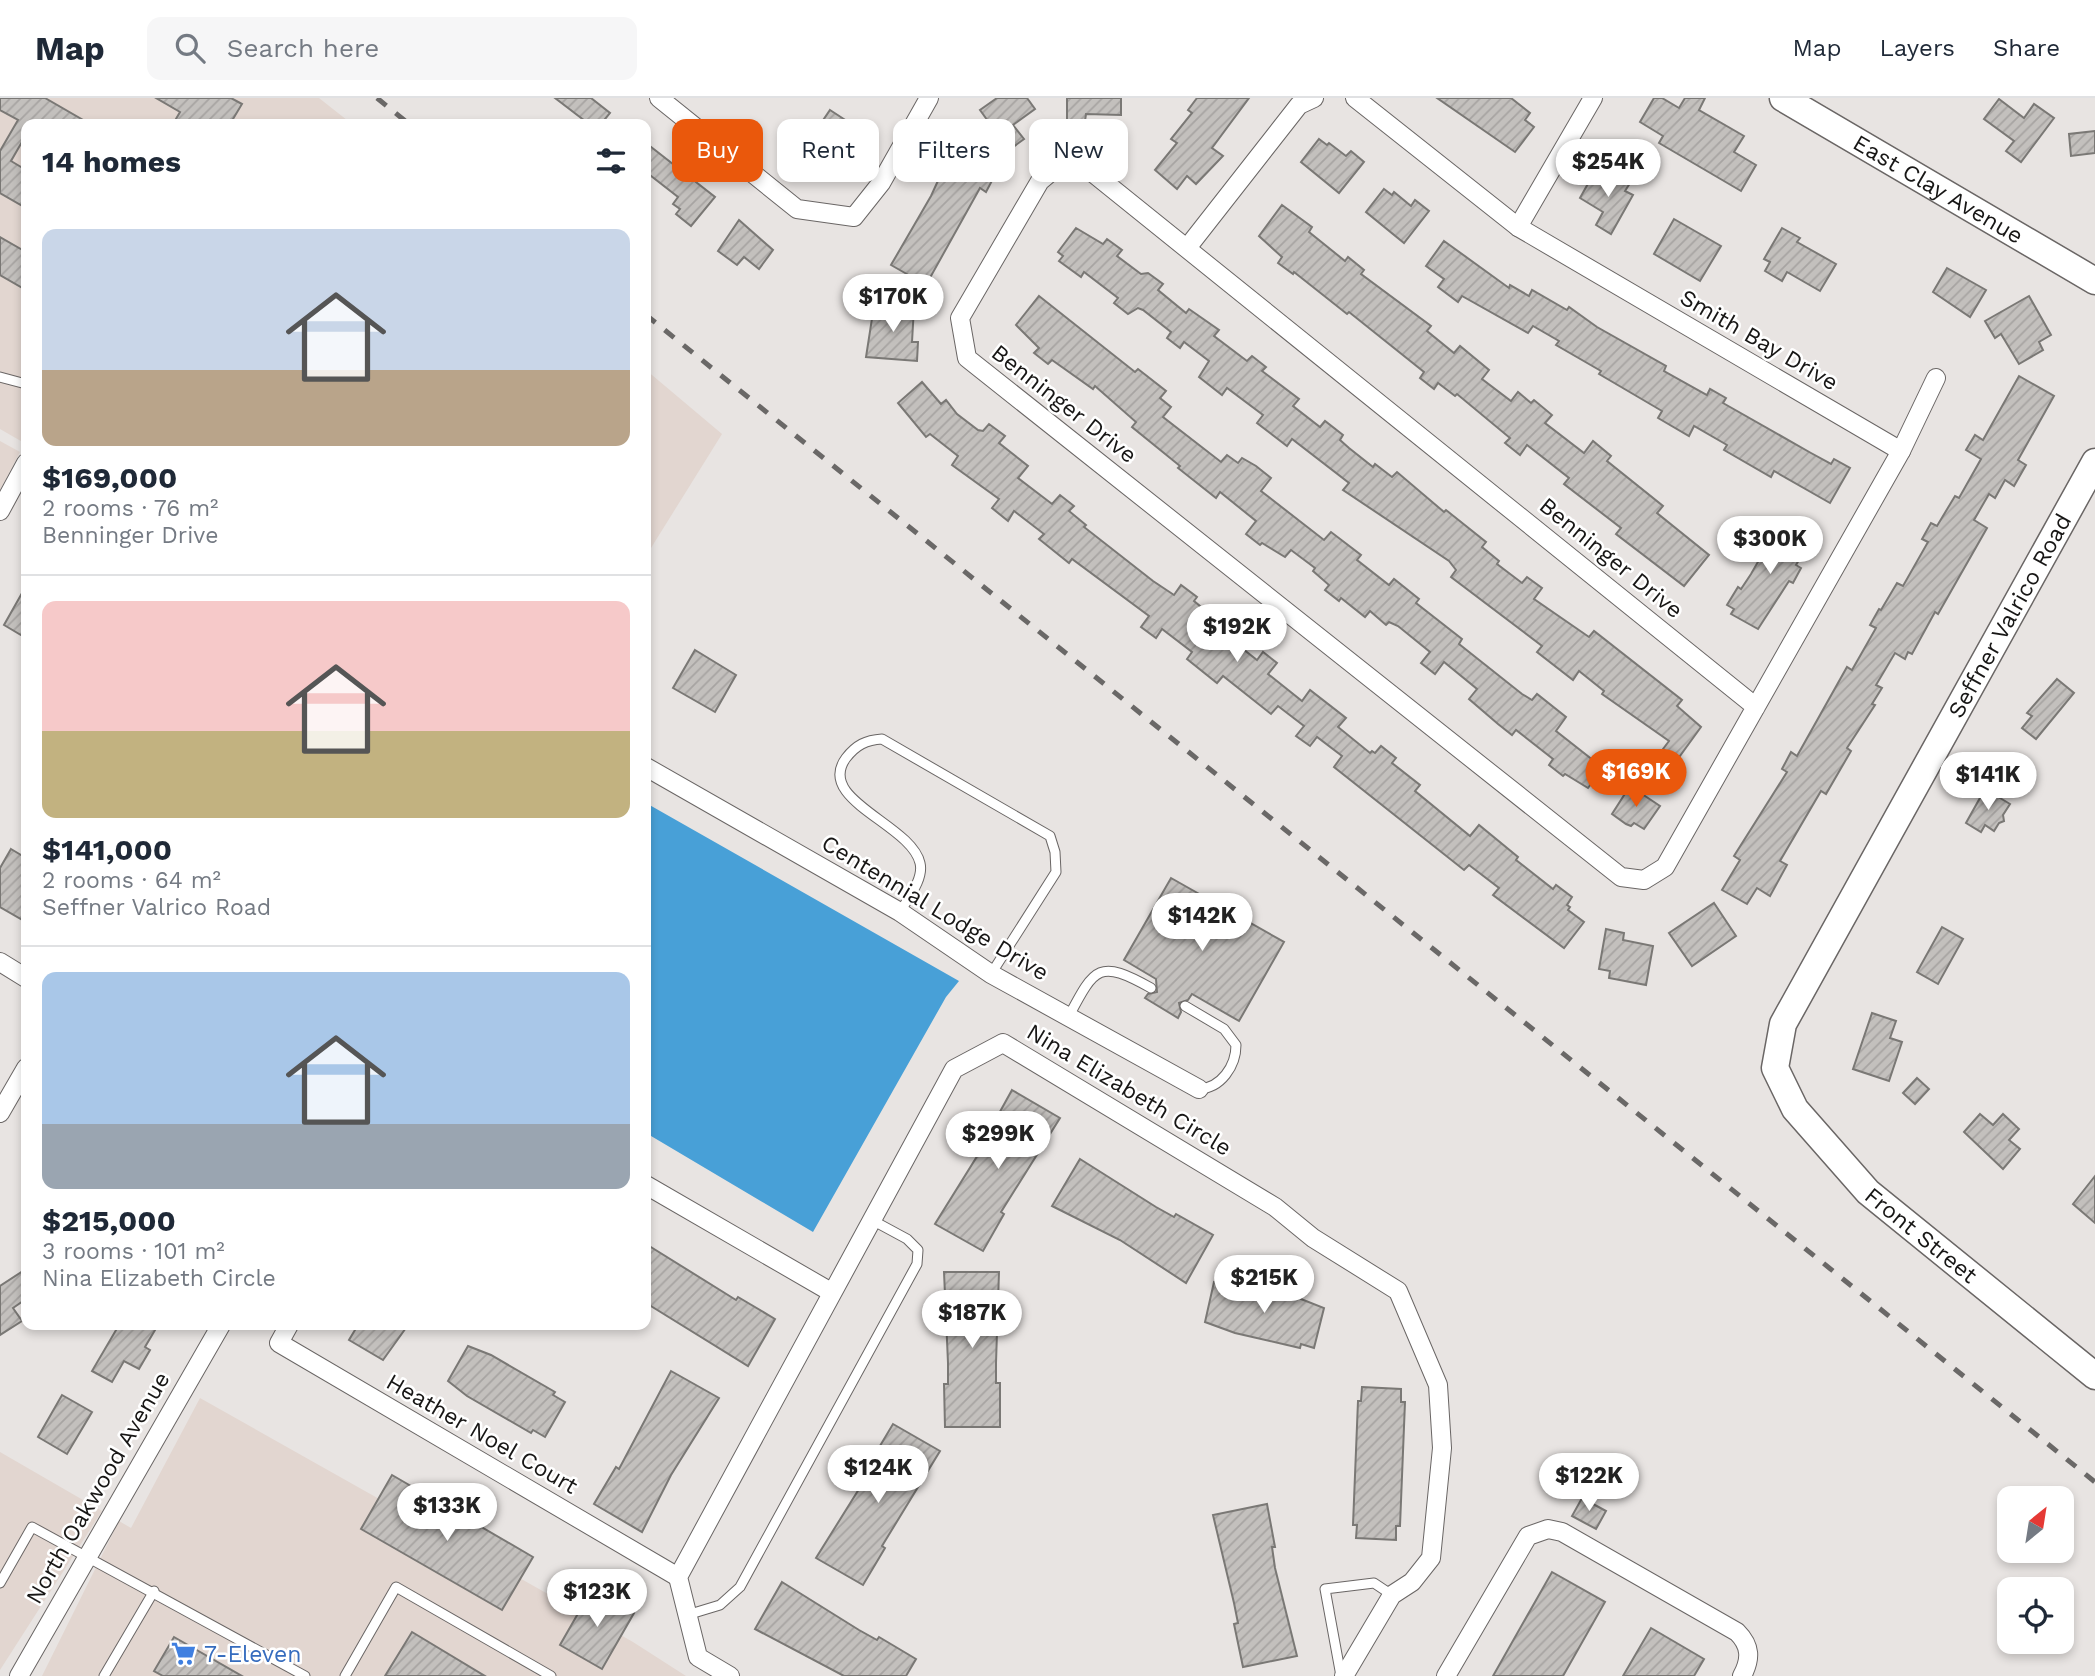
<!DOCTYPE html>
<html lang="en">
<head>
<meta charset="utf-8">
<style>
  body { margin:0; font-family:"Work Sans",sans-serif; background:#f6f6f7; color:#1f2937; height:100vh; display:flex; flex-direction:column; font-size:26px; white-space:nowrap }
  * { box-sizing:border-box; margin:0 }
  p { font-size:23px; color:#747a83 }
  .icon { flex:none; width:38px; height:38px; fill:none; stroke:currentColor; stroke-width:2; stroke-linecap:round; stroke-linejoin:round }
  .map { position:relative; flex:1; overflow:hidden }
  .sheet { position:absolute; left:21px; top:21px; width:630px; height:1211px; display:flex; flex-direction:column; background:#fff; border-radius:14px; box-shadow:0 4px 10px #0003 }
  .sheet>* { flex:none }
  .hud { position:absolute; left:672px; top:21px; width:665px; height:63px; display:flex; gap:14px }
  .needle { width:46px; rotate:30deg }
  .tools { position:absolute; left:1997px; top:1388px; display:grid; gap:14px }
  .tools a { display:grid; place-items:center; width:77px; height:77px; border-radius:14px; background:#fff; box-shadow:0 4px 10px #0003; font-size:35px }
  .price { position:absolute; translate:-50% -60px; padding:0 16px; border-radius:24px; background:#fff; color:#222; font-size:23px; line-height:46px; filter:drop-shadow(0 2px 4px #0008) }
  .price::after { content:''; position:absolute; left:50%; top:42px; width:21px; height:16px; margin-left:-10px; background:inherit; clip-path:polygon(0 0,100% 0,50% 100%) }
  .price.active { background:#ea580c; color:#fff }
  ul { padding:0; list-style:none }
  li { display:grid; align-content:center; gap:14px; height:371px; padding:0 21px }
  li+li { border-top:2px solid #e0e1e3 }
  li span { display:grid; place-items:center; height:217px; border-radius:14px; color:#555 }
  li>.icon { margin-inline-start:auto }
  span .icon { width:126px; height:126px; fill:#fffc; stroke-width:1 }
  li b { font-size:30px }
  h2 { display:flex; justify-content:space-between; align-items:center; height:84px; padding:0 21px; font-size:30px }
  .tag { padding:0 24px; border-radius:14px; background:#fff; box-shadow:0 4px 10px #0003; font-size:24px; line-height:63px }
  .tag.active { background:#ea580c; color:#fff }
  header { display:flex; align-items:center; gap:42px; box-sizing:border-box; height:98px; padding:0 35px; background:#fff; border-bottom:2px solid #e0e1e3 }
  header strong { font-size:33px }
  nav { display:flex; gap:38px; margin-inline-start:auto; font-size:24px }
  .search { width:490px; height:63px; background:#f6f6f7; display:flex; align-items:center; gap:18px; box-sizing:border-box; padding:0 24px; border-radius:14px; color:#747a83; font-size:26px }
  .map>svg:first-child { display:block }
  .built { fill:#e2d6d0 }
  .water { fill:#48a0d7 }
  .building { fill:url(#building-hatch); stroke:#7a7875; stroke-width:2 }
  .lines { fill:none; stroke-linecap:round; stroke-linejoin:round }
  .lane-casing { stroke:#6a6665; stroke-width:11 }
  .street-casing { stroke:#6a6665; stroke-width:20 }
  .secondary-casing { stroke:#6a6665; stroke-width:29 }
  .lane { stroke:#fff; stroke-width:9 }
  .street { stroke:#fff; stroke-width:18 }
  .secondary { stroke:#fff; stroke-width:26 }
  .rail { stroke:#6a6867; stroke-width:5; stroke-dasharray:12 12; stroke-linecap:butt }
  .labels { text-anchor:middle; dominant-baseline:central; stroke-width:5; stroke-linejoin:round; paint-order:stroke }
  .street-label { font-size:23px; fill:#171615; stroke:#fff }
  .shop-label { font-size:23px; fill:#366cbe; stroke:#fff; text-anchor:start }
</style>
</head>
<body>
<header>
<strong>Map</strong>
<div class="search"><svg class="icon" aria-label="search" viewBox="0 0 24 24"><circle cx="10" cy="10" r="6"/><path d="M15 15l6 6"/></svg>Search here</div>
<nav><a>Map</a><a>Layers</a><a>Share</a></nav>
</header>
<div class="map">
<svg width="2095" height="1578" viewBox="0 0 2095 1578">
  <defs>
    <pattern id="building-hatch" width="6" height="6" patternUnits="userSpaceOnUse" patternTransform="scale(1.75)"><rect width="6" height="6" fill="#c3c0bd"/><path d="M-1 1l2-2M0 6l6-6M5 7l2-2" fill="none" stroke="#a7a4a2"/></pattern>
  </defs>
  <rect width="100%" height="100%" fill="#e8e4e2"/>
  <!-- built -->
  <g class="built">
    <polygon points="0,0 319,0 352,26 26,26 26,346 0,331"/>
    <polygon points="646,272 722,336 646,458"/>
    <polygon points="0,343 20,354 0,392"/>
    <polygon points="200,1300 633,1544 686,1578 42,1578 119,1423 131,1430"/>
    <polygon points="0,1354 102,1413 0,1572"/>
  </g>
  <!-- water -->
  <polygon class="water" points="646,705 959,883 946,899 813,1134 646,1035"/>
  <!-- building -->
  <g class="building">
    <polygon points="0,0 45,0 90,26 26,26 26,37 11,63 26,72 26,110 0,95 0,53 18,22 0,12"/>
    <polygon points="156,0 231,0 242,6 230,26 173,26 180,14"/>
    <polygon points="555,0 591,0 610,15 601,26 589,26"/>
    <polygon points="997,0 1027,0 1035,11 1013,27 1024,41 1009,52 980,12"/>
    <polygon points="1067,0 1121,0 1121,17 1086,16 1085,23 1067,23"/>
    <polygon points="1197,0 1249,0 1212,50 1223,58 1196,86 1187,78 1177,91 1155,72 1177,45 1171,41 1192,15 1188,12"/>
    <polygon points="1437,0 1511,0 1530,15 1525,22 1534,29 1515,54"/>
    <polygon points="1654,0 1662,0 1679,10 1685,0 1705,0 1699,12 1744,38 1734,54 1756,67 1741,93 1659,45 1663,38 1640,24"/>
    <polygon points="1999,1 2024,20 2034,6 2054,20 2021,64 2006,53 2014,43 1984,21"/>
    <polygon points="830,12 856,29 837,57 824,49 820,54 807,46"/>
    <polygon points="2095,33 2095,55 2071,58 2069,36"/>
    <polygon points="1319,41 1327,47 1329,45 1346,58 1351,53 1364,64 1339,95 1301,64"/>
    <polygon points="646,45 715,99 691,128 676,116 680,111 673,106 678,99 646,74"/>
    <polygon points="951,52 995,77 986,94 980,90 926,187 891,167 931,98 942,74 939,72"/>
    <polygon points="1606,72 1630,85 1625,93 1633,97 1611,136 1596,127 1603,114 1580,100 1594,75 1602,80"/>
    <polygon points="1384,91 1392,97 1394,94 1411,108 1415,102 1429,113 1404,145 1366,114"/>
    <polygon points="1282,107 1312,129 1309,134 1345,163 1348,159 1364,172 1361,176 1431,228 1427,233 1454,255 1460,248 1489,272 1482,281 1511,303 1518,294 1531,305 1534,302 1552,317 1545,325 1584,355 1593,343 1611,358 1607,363 1663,408 1657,415 1709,457 1684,488 1616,436 1621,430 1564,386 1569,380 1527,347 1520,357 1505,345 1510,340 1457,296 1455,298 1438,285 1434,291 1420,280 1424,274 1349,214 1347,216 1294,174 1293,176 1278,165 1282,159 1259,138"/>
    <polygon points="1674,121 1721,148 1700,183 1654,156"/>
    <polygon points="739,122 773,152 759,171 744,159 737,167 718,153"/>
    <polygon points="1076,130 1103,146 1107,141 1122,152 1117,158 1141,176 1148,175 1163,186 1158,192 1186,215 1189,211 1219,232 1214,238 1247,263 1252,258 1266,269 1262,273 1299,301 1293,308 1320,329 1325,323 1343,337 1340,342 1349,350 1373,369 1375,366 1392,379 1397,374 1444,414 1446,412 1486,444 1482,449 1499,463 1497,466 1522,485 1527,479 1542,490 1534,501 1589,539 1594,533 1682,602 1677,608 1701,629 1677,662 1663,651 1669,643 1602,596 1604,593 1579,573 1573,582 1537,554 1542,548 1451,479 1456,472 1449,463 1343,392 1349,385 1292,341 1287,348 1257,325 1263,317 1227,290 1222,297 1199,279 1209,263 1184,244 1180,250 1167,240 1171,234 1143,212 1138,210 1128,216 1114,205 1118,200 1084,174 1081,179 1059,163 1063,158 1058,154"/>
    <polygon points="1782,130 1800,140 1797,144 1836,166 1820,193 1787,174 1782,183 1765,173 1770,164 1764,161"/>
    <polygon points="0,139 26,154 26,192 0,177"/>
    <polygon points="1444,143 1509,190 1510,187 1529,198 1532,192 1567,212 1569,209 1597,229 1666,268 1664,273 1707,297 1710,291 1726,300 1723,305 1811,355 1831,366 1834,361 1850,370 1830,405 1774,373 1771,379 1724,352 1727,347 1694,328 1689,338 1658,320 1662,313 1599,276 1601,273 1556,247 1559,243 1533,228 1528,235 1462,198 1458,204 1438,189 1444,181 1426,168"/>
    <polygon points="1947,170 1986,192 1970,219 1933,194"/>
    <polygon points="1039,198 1135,274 1138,271 1166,293 1160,300 1171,309 1163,319 1221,364 1227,357 1238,365 1242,360 1256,368 1271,380 1261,393 1324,442 1331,434 1361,457 1357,462 1389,487 1394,481 1419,501 1416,505 1462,541 1459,546 1522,596 1532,602 1537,596 1566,619 1556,633 1603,670 1588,690 1565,676 1563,678 1549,667 1553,661 1516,632 1512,637 1498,626 1469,601 1477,591 1444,564 1435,576 1421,565 1430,554 1398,528 1389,524 1386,527 1370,513 1365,519 1341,500 1339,503 1325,492 1329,487 1313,473 1315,470 1291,452 1285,459 1262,445 1260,447 1246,436 1256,423 1220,394 1216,400 1178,370 1180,368 1132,329 1136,324 1095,288 1093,291 1052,262 1048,266 1034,255 1039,250 1016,227"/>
    <polygon points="2029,198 2051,237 2039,244 2043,252 2019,266 2001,236 1995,240 1985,223"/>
    <polygon points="886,206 914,209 912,244 918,244 917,263 866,259 873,214 885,215"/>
    <polygon points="2019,278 2054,298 2018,362 2026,367 2014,388 2005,382 1995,400 1989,396 1974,422 1987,430 1938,516 1935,514 1912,556 1908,554 1905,561 1895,555 1876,587 1882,590 1872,606 1875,607 1847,650 1851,653 1826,696 1821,693 1780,763 1787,767 1770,798 1757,790 1747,806 1722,792 1740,762 1734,758 1787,674 1782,671 1791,654 1797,658 1847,569 1852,572 1876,530 1870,527 1879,511 1881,512 1897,485 1903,488 1928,444 1922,441 1931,425 1937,428 1955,398 1959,400 1981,361 1966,352 1975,337 1983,342"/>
    <polygon points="922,284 941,306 946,302 957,316 978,332 983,333 989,326 1005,338 999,345 1028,368 1018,380 1052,406 1060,397 1074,408 1069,413 1086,427 1084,429 1153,483 1174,497 1181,487 1197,499 1194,503 1223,527 1219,532 1257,562 1263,554 1277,565 1268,576 1302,603 1310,592 1346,620 1338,629 1370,655 1372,653 1375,655 1381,648 1396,660 1392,665 1420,687 1415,693 1470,738 1479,727 1518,759 1516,762 1553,791 1556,787 1572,799 1567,807 1570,809 1568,812 1584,824 1564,850 1493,797 1499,790 1469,767 1464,772 1334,669 1342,658 1317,639 1310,648 1296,638 1304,628 1278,608 1271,616 1223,578 1217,585 1187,561 1192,554 1162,531 1156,540 1141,529 1149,518 1072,461 1069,465 1039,441 1044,436 1014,413 1008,423 992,410 999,401 952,367 958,358 930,336 926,339 898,305"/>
    <polygon points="1782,422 1808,437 1804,444 1808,447 1796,467 1801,470 1793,485 1789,483 1758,531 1731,516 1734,511 1727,507 1738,489 1741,491 1751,476"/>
    <polygon points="26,488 26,540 4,527"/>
    <polygon points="695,552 736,577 715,614 673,590"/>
    <polygon points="2057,581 2074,595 2036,641 2022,630 2032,618 2027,615"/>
    <polygon points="1630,688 1660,708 1644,731 1634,725 1631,728 1626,726 1612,716"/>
    <polygon points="1985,691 2010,706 2003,717 2004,723 1999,725 1994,733 1985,727 1981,734 1966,725"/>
    <polygon points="11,751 26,760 26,824 0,809 0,770"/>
    <polygon points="1171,780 1284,844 1239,923 1192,896 1188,902 1179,905 1181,914 1178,920 1145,900 1148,896 1157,894 1156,881 1124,862"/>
    <polygon points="1714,805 1736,838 1692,868 1669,835"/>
    <polygon points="1942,829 1963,841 1938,886 1917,874"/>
    <polygon points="1606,831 1624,835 1623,842 1653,848 1646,887 1609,880 1610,873 1599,871"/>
    <polygon points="1872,915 1896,923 1890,940 1902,944 1889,983 1853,971"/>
    <polygon points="1917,980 1929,991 1915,1006 1903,995"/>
    <polygon points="1012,992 1060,1020 1001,1114 1004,1116 983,1153 935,1126 994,1031 991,1030"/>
    <polygon points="1980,1016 1993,1027 2003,1016 2019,1031 2009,1042 2020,1051 2003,1071 1964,1034"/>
    <polygon points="1080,1061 1156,1109 1174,1119 1176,1116 1213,1137 1186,1185 1120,1142 1052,1108"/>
    <polygon points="2095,1078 2095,1125 2073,1106"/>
    <polygon points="646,1146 736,1202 738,1199 775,1221 748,1268 646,1205"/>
    <polygon points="26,1171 26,1201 13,1210 22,1223 0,1237 0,1188"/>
    <polygon points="944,1174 999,1174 996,1265 996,1285 1000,1285 1000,1329 945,1329 944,1286 948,1286 948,1265"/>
    <polygon points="1214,1184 1227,1187 1228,1184 1301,1201 1324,1210 1314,1250 1301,1246 1300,1250 1235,1235 1205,1224"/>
    <polygon points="119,1227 158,1227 145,1249 150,1252 139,1271 124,1263 112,1284 92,1273"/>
    <polygon points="358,1227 408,1227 383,1262 349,1242"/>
    <polygon points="468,1248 491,1257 555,1294 553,1297 565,1304 545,1339 533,1332 531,1335 467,1298 448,1283"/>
    <polygon points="671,1273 719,1300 671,1377 642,1434 594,1406 616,1369 619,1371"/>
    <polygon points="1362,1289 1401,1291 1401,1304 1405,1304 1400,1428 1396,1428 1396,1442 1356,1440 1357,1427 1353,1427 1358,1303 1361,1303"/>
    <polygon points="62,1297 92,1314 67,1356 38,1339"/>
    <polygon points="893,1326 940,1353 882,1448 885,1450 863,1487 816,1460 864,1383 874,1365 871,1363"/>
    <polygon points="392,1377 533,1459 502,1512 361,1431"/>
    <polygon points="1582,1400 1606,1413 1596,1431 1572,1418"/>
    <polygon points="1267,1406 1275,1449 1272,1449 1275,1470 1297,1558 1243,1569 1234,1526 1238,1525 1234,1505 1213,1417"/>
    <polygon points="1552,1474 1605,1504 1563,1578 1493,1578"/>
    <polygon points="782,1484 859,1532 877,1542 879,1539 916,1561 906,1578 844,1578 755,1531"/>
    <polygon points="592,1491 634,1515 602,1571 560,1547"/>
    <polygon points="1651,1530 1704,1561 1694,1578 1623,1578"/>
    <polygon points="412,1534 485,1578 385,1578"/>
    <polygon points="174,1539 242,1578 163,1578 154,1573"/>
  </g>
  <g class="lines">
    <defs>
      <g id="lane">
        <polyline points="0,279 26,286"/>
        <path d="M900 814C908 800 924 781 920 765 911 726 815 702 846 660 856 647 866 642 882 641L1050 738 1055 754 1056 774 991 876"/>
        <path d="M1185 908 1224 931 1236 947C1236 968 1221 990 1199 991"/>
        <path d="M1069 918C1095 869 1099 861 1151 890"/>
        <polyline points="0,1485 32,1429 305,1578"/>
        <polyline points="687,1517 720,1507 740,1489 917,1166 918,1152 907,1141 870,1121"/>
        <polyline points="104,1578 154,1493"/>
        <polyline points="345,1578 396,1489 551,1578"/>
        <polyline points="1341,1578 1325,1491 1374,1485 1392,1497"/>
      </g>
      <g id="street">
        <polyline points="659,0 797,111 854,119 881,85 929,0"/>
        <polyline points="1355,0 1518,129 1901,353"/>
        <polyline points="1518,129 1593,0"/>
        <polyline points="1187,150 1299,7 1314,0"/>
        <polyline points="0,413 26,365"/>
        <polyline points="1756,609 1093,75 1059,67 1040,83 960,220 967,260 1621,779 1644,782 1665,769 1901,353 1936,280"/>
        <polyline points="646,669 900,814 991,876 1199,991"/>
        <polyline points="0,864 26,880"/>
        <polyline points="0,1015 26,970"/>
        <polyline points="646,1087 831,1194"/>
        <polyline points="289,1227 279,1245 678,1479"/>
        <polyline points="19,1578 221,1227"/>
        <polyline points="730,1578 698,1559 678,1479 954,971 1003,945 1275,1109 1313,1140 1398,1193 1438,1287 1442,1350 1431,1460 1412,1484 1392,1497 1344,1578"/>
        <path d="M1446 1578 1528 1438 1548 1431 1562 1434 1737 1534C1751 1548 1751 1561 1742 1578"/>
      </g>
      <g id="secondary">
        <path id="s1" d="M1783 0 2095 183"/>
        <path id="s2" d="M2095 364 1783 926 1775 970 1795 1011 1868 1094 2095 1278"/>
      </g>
    </defs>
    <!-- lane casing -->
    <use href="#lane" class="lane-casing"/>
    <!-- street casing -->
    <use href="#street" class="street-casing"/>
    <!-- secondary casing -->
    <use href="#secondary" class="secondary-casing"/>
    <!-- lane -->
    <use href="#lane" class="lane"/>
    <!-- street -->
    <use href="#street" class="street"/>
    <!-- secondary -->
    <use href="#secondary" class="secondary"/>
    <!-- rail -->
    <g class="rail">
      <polyline points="377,0 409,26"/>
      <polyline points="646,217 2095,1384"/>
    </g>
  </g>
  <!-- icons -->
  <defs>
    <symbol id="supermarket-bare" viewBox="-9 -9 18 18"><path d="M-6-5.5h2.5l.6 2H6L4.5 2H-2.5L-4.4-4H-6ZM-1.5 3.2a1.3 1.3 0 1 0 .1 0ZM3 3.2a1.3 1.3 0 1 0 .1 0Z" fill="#3f7fe0" stroke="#fff" stroke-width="2.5" paint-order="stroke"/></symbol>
  </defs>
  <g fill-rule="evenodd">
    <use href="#supermarket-bare" x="166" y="1538" width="35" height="35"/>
  </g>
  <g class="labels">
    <!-- street labels -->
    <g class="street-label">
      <text stroke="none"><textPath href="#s1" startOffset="180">East Clay Avenue</textPath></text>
      <text transform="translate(1759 242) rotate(30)">Smith Bay Drive</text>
      <text transform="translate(1064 306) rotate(38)">Benninger Drive</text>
      <text transform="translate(1611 460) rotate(39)">Benninger Drive</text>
      <text transform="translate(2010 518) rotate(-61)">Seffner Valrico Road</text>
      <text transform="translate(935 810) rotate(31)">Centennial Lodge Drive</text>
      <text transform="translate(1129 992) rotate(31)">Nina Elizabeth Circle</text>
      <text stroke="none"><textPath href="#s2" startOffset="912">Front Street</textPath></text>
      <text transform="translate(482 1336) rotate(30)">Heather Noel Court</text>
      <text transform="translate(98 1390) rotate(-60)">North Oakwood Avenue</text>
    </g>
    <!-- shop labels -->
    <g class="shop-label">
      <text x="204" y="1556">7-Eleven</text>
    </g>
  </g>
</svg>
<div class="tools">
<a><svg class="needle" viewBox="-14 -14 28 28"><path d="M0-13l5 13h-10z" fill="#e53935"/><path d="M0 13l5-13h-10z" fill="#747a83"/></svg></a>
<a><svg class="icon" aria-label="locate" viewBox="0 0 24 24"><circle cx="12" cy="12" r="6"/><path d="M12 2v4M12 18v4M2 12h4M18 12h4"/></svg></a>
</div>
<b class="price" style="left:1608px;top:101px">$254K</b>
<b class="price" style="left:893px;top:236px">$170K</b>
<b class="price" style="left:1770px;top:478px">$300K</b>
<b class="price" style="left:1237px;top:566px">$192K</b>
<b class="price active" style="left:1636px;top:711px">$169K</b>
<b class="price" style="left:1988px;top:714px">$141K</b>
<b class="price" style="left:1202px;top:855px">$142K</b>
<b class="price" style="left:998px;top:1073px">$299K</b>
<b class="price" style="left:1264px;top:1217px">$215K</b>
<b class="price" style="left:972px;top:1252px">$187K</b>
<b class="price" style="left:878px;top:1407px">$124K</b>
<b class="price" style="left:1589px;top:1415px">$122K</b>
<b class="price" style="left:447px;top:1445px">$133K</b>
<b class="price" style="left:597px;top:1531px">$123K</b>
<div class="hud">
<a class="tag active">Buy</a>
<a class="tag">Rent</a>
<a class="tag">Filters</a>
<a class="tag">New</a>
</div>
<section class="sheet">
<h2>14 homes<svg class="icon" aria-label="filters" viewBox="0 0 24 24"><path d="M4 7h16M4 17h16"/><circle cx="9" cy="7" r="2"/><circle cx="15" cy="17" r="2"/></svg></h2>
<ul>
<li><span style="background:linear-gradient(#c9d6e8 65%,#b9a48a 0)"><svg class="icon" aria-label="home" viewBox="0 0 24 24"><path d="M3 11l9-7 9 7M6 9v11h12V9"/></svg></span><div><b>$169,000</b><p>2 rooms · 76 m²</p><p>Benninger Drive</p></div></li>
<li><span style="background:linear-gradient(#f6c9c9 60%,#c2b280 0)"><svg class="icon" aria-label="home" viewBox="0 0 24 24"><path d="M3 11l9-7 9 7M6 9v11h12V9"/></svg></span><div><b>$141,000</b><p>2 rooms · 64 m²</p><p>Seffner Valrico Road</p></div></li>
<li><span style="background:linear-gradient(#a9c7e8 70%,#9aa5b1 0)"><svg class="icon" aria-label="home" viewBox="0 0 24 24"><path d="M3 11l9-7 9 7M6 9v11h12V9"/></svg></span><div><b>$215,000</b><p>3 rooms · 101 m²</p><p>Nina Elizabeth Circle</p></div></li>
</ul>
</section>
</div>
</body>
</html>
